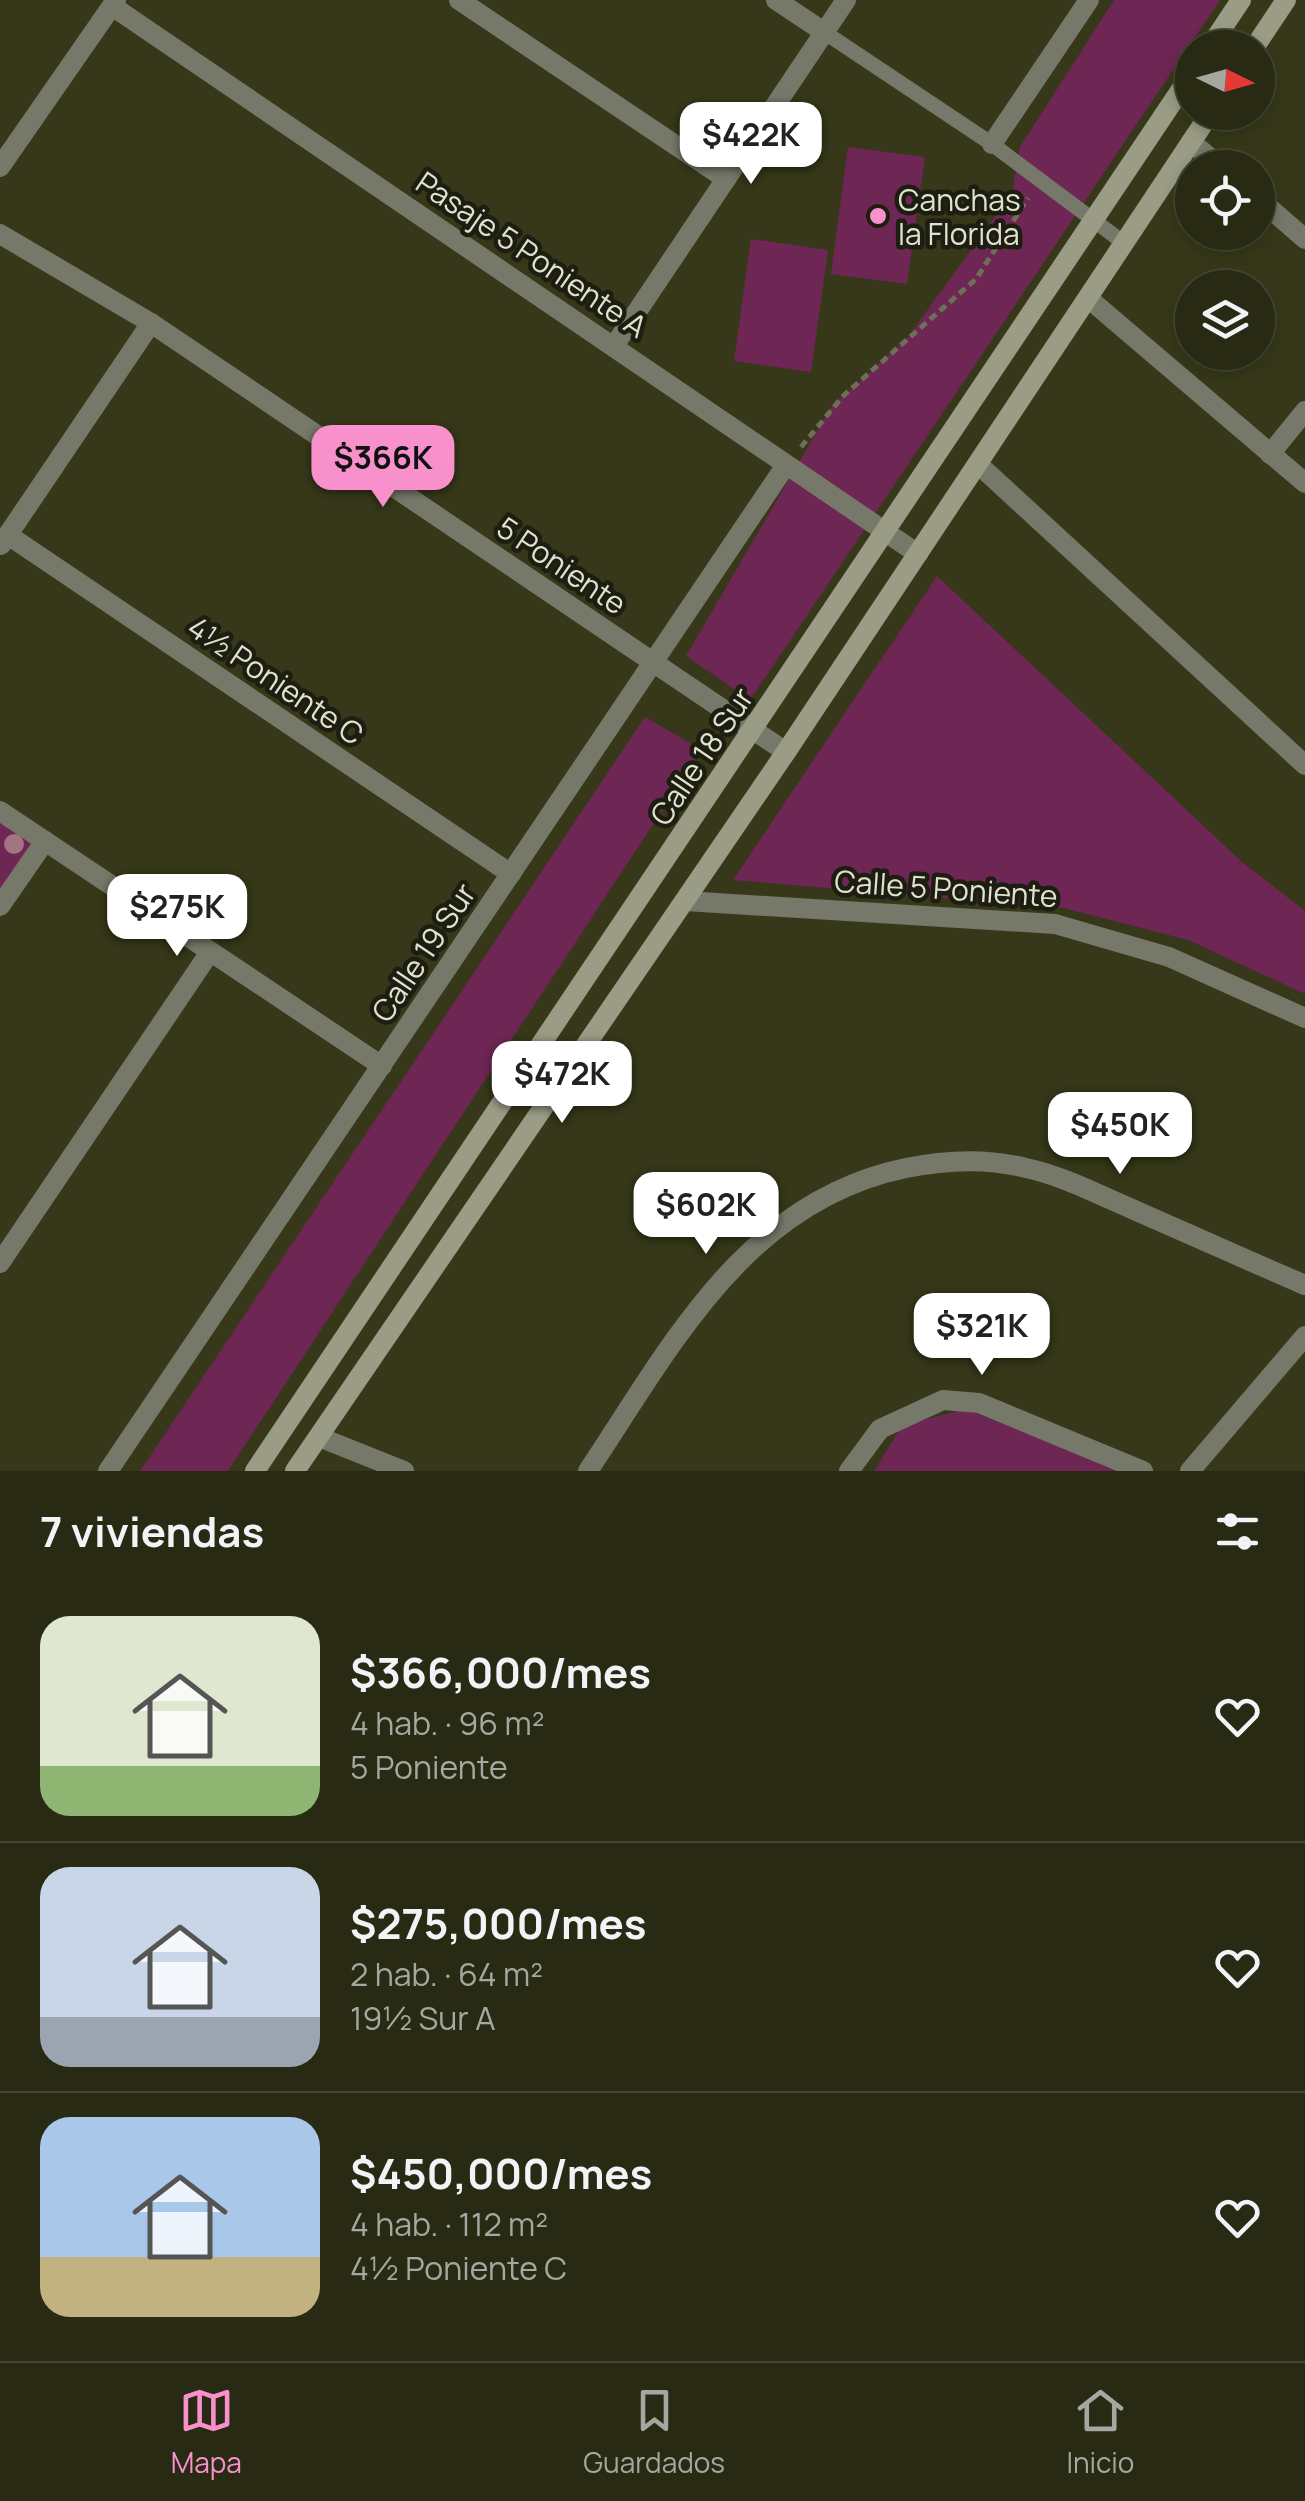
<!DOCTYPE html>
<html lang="es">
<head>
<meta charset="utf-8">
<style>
  body { margin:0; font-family:Manrope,sans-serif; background:#343621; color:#f1f3f6; height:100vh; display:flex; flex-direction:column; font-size:38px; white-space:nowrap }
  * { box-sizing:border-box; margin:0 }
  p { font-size:32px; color:#a5a7a0 }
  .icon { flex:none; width:55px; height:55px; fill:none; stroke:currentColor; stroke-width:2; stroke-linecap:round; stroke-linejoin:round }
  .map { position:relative; height:1471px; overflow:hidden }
  .details { display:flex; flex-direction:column; background:#282a13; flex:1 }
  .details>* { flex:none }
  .needle { width:65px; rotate:95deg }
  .fabs { position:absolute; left:1175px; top:30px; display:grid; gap:20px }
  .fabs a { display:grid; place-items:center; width:100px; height:100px; border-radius:50%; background:#282a13; box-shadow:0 5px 15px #0003,0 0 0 2px #444633; font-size:50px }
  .price { position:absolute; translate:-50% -85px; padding:0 22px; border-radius:20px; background:#fff; color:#222; font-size:32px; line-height:65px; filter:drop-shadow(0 2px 5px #0008) }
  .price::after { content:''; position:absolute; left:50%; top:60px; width:30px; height:22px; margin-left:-15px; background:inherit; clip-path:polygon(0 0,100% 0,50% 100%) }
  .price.current { background:#f890cc; color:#111 }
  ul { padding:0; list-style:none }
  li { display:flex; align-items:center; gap:30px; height:250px; padding:0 40px }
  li+li { border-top:2px solid #444633 }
  li span { display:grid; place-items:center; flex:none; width:280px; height:200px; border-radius:30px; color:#555 }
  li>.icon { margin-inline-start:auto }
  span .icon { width:120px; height:120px; fill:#fffc; stroke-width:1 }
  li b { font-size:42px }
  h2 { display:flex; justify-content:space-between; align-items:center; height:120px; padding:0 40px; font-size:42px }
  .tabs { display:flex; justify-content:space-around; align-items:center; height:140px; border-top:2px solid #444633; background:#282a13; font-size:28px; color:#a5a7a0 }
  .tabs a { display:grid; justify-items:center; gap:5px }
  .tabs .current { color:#f890cc }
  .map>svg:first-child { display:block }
  .green { fill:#6e2654 }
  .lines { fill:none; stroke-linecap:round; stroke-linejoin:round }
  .path { stroke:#6e7056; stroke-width:5; stroke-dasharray:8 5; stroke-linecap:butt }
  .service { stroke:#767869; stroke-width:15 }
  .minor { stroke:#767869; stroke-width:20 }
  .tertiary { stroke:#767869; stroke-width:20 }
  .secondary { stroke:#9a9c85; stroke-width:20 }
  .tree { fill:#a37481 }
  .poi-dot { fill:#f890cc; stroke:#1d1e11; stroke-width:4 }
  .labels { text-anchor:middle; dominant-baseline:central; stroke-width:9; stroke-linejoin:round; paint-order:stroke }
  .poi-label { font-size:30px; fill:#e0e2d0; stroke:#1d1e11; text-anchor:start }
  .street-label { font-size:30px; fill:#e0e2d0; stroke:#1d1e11 }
</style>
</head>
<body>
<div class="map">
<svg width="1305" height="1471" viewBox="0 0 1305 1471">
  <rect width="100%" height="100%" fill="#363819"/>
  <!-- green -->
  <g class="green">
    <polygon points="1114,0 1220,0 750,700 686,656 831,407 908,337 1012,193 1020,147"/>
    <polygon points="848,147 925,157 907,284 831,274"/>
    <polygon points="751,239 828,250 811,372 734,361"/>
    <polygon points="937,576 1241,861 1305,911 1305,994 1188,940 1064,908 733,880"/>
    <polygon points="645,717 702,750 228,1471 140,1471"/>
    <polygon points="0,819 40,846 0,906"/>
    <polygon points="965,1409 1122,1471 874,1471 902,1426"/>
  </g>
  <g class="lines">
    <!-- path -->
    <polyline class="path" points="801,447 843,396 976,279 1028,198"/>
    <!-- service -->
    <polyline class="service" points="824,32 992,144 1124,243"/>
    <!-- minor -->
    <g class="minor">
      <polyline points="459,0 726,179"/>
      <polyline points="776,0 824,32"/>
      <polyline points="112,6 918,554"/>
      <polyline points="1191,142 1222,168"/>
      <polyline points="992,144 1089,0"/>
      <polyline points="0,167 116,0"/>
      <polyline points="1258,198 1305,239"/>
      <polyline points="1088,298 1305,483"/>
      <polyline points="614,346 846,0"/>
      <polyline points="1270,454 1305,411"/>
      <polyline points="978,464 1305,765"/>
      <polyline points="8,535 511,874"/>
      <polyline points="1,545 151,323"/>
      <polyline points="0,811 382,1066"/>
      <polyline points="685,901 1055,924 1169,957 1305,1018"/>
      <polyline points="0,906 45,841"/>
      <polyline points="0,1263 210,952"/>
      <polyline points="319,1437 404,1471"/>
      <polyline points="108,1471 786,465"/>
      <path d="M588 1471C672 1345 745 1201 906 1168 945 1160 987 1158 1026 1168 1063 1176 1097 1194 1132 1209 1189 1234 1247 1260 1305 1285"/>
      <polyline points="849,1471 880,1429 943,1400 979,1403 1143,1471"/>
      <polyline points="1190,1471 1305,1336"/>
    </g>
    <!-- tertiary -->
    <polyline class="tertiary" points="0,234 151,323 786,752"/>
    <!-- secondary -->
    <g class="secondary">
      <polyline points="1209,48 1241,0"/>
      <polyline points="1254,48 1286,0"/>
      <polyline points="255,1471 1192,73"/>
      <polyline points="295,1471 786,752 1211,112"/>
    </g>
  </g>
  <!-- trees -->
  <circle class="tree" cx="14" cy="844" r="10"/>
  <!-- markers -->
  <circle class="poi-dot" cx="878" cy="216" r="10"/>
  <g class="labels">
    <!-- poi labels -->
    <g class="poi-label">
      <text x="898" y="199">Canchas<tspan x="898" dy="34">la Florida</tspan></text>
    </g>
    <!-- street labels -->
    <g class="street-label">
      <text transform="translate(532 254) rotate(34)">Pasaje 5 Poniente A</text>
      <text transform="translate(562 565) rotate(34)">5 Poniente</text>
      <text transform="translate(276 680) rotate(34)">4½ Poniente C</text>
      <text transform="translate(701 756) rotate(-56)">Calle 18 Sur</text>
      <text transform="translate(946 888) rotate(4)">Calle 5 Poniente</text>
      <text transform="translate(423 952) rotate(-56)">Calle 19 Sur</text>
    </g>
  </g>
</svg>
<div class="fabs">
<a><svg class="needle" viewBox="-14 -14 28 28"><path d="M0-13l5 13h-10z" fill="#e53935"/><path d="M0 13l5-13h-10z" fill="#a5a7a0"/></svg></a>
<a><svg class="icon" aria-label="locate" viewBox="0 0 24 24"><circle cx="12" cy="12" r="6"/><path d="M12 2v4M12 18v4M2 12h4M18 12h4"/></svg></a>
<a><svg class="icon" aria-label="layers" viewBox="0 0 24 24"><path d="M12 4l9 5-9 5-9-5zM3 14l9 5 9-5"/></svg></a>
</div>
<b class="price" style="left:751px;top:187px">$422K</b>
<b class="price current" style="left:383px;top:510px">$366K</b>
<b class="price" style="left:177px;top:959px">$275K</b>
<b class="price" style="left:562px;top:1126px">$472K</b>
<b class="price" style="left:1120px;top:1177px">$450K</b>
<b class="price" style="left:706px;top:1257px">$602K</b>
<b class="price" style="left:982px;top:1378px">$321K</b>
</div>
<section class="details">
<h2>7 viviendas<svg class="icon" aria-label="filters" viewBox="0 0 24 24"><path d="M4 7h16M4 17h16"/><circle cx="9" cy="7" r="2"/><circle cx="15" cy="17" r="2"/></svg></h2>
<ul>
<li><span style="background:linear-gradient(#dfe7d0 75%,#8fb573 0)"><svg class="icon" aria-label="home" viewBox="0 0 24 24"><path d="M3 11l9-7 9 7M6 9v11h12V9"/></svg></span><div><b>$366,000/mes</b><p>4 hab. · 96 m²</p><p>5 Poniente</p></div><svg class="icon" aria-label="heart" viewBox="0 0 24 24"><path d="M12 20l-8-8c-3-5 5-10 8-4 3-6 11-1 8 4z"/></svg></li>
<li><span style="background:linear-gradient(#c9d6e8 75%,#9aa5b1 0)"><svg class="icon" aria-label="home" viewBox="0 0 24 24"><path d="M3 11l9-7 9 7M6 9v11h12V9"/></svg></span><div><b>$275,000/mes</b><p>2 hab. · 64 m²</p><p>19½ Sur A</p></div><svg class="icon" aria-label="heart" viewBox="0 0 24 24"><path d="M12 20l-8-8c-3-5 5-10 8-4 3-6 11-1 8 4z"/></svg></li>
<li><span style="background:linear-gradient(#a9c7e8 70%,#c2b280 0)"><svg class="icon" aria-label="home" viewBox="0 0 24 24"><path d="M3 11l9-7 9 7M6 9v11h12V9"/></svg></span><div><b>$450,000/mes</b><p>4 hab. · 112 m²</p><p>4½ Poniente C</p></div><svg class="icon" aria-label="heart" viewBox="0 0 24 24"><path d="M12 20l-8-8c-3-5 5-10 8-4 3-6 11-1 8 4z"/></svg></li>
</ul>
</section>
<nav class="tabs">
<a class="current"><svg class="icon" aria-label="map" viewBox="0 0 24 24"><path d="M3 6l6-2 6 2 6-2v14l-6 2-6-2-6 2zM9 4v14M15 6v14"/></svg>Mapa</a>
<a><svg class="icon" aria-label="saved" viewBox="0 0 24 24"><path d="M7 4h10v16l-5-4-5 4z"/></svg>Guardados</a>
<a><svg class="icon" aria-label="home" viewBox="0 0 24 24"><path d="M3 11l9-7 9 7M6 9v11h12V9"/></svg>Inicio</a>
</nav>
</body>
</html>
